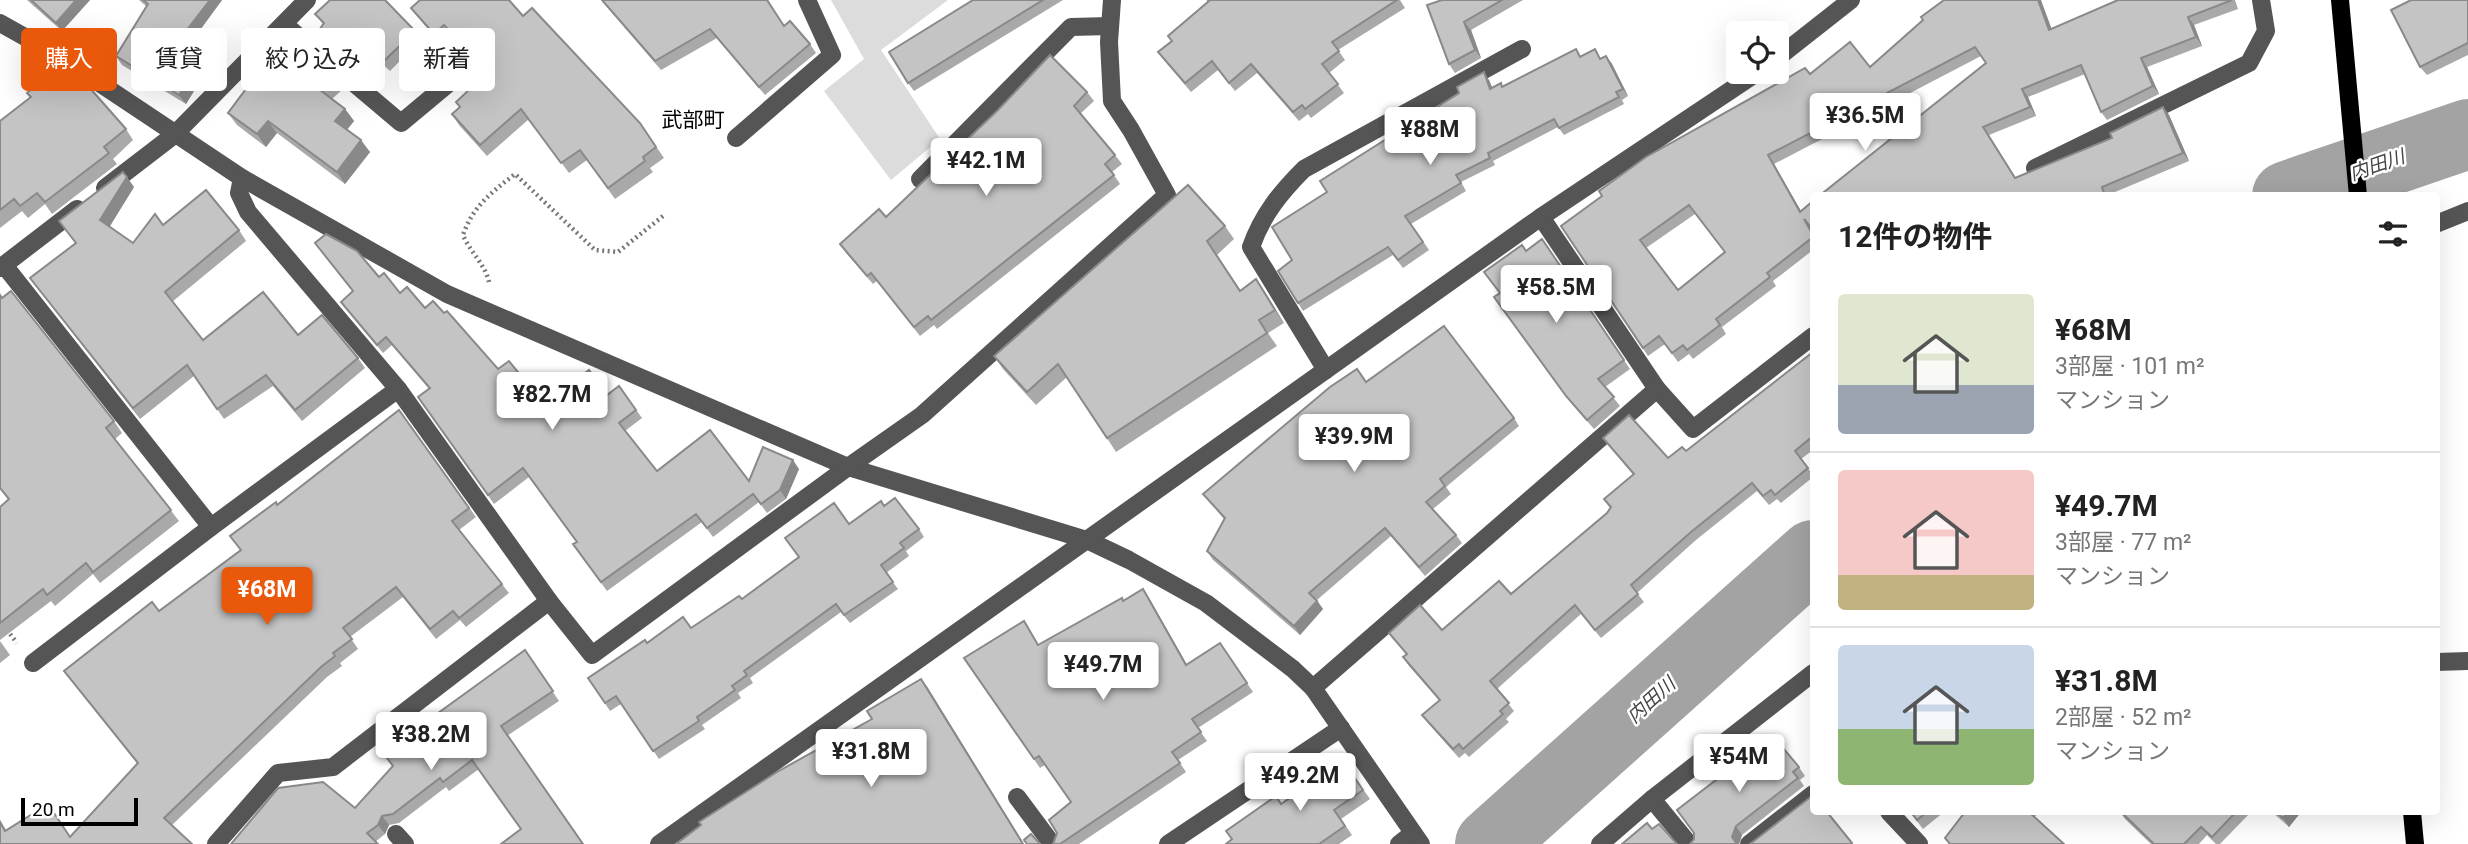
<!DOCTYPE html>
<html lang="ja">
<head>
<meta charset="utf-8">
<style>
  body { margin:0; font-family:Roboto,"Noto Sans JP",sans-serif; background:#f2f2f2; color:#222; height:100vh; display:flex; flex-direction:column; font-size:26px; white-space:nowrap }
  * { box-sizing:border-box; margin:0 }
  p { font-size:23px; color:#767676 }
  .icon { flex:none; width:38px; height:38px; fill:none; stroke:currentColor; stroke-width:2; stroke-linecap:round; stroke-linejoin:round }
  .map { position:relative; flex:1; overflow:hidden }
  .drawer { position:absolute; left:1810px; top:192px; width:630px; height:623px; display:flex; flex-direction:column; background:#fff; border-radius:7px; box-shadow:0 7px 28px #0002 }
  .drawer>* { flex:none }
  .guide { position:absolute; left:21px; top:28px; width:665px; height:63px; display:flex; gap:14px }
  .fabs { position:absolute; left:1726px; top:21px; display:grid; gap:14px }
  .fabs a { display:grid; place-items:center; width:63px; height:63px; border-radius:7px; background:#fff; box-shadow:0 7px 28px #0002; font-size:35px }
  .scale { position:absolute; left:21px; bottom:18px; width:117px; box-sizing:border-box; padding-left:7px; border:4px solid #000; border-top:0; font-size:19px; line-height:24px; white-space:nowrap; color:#000; -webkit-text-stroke:5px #fff; paint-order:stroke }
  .price { position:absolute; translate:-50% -60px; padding:0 16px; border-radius:7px; background:#fff; color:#222; font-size:23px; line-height:46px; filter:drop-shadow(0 2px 4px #0008) }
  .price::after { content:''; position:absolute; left:50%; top:42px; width:21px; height:16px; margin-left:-10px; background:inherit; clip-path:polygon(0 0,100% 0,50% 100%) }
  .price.selected { background:#ea580c; color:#fff }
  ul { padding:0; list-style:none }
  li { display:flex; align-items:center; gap:21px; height:175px; padding:0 28px }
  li+li { border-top:2px solid #e0e0e0 }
  li span { display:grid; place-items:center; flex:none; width:196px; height:140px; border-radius:7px; color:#555 }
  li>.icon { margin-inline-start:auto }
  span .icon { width:84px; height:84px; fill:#fffc; stroke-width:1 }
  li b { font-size:30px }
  h2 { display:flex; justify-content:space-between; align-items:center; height:84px; padding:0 28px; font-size:30px }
  .chip { padding:0 24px; border-radius:7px; background:#fff; box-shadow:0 7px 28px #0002; font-size:24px; line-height:63px }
  .chip.selected { background:#ea580c; color:#fff }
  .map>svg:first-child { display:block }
  .green { fill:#dcdcdc }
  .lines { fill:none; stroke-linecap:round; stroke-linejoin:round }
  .river { stroke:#a3a3a3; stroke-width:70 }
  .path { stroke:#777; stroke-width:4.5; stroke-dasharray:2 3.5; stroke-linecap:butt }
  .minor { stroke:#555; stroke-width:18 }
  .major { stroke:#000; stroke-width:18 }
  .wall { fill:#a9a9a9; fill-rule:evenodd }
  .shaded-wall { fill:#898989 }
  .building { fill:#c4c4c4; stroke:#898989; stroke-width:2; fill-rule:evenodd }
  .labels { text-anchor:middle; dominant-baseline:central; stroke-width:5; stroke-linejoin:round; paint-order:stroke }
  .water-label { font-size:19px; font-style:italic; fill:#444; stroke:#fff }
  .quarter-label { font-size:21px; fill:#000; stroke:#fff }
</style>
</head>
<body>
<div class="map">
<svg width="2468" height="844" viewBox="0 0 2468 844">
  <rect width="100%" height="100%" fill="#fff"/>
  <!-- green -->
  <polygon class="green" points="831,0 948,0 881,50 940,139 891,180 824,91 864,59"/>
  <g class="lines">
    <!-- river -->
    <g class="river">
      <polyline points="2287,196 2468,134"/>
      <polyline points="1490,844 1813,555"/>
    </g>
    <!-- path -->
    <g class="path">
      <path d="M489 282C485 264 470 252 463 235 473 206 492 192 515 174L595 250 618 252 663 216"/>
      <polyline points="0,621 17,643"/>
    </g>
    <!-- minor -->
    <g class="minor">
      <polyline points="0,23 59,56 242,178 447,294 848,467 1087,540 1129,560 1206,603 1293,669 1313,688 1421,844"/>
      <polyline points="284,24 401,123 461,73"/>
      <polyline points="1776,59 1851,0"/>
      <polyline points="736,138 832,55 807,0"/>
      <polyline points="2035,168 2249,63 2266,31 2261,0"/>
      <polyline points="242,178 239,193 248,212 398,389 549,601 592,655 848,467 922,415 1167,195 1131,130 1112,101 1109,42 1112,0"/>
      <polyline points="920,179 1071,27 1110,26"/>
      <polyline points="105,188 174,135 307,0"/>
      <polyline points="1541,217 1657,389 1693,429 1813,336"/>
      <polyline points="2436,224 2468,211"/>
      <polyline points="4,265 211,527"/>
      <polyline points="0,268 77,209"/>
      <path d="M1326 370 1251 247C1262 215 1281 192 1304 169L1522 49"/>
      <polyline points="2436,662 2468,661"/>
      <polyline points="33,663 211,527 398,389"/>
      <polyline points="1313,688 1657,389"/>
      <polyline points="1017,797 1052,844"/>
      <polyline points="1652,799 1689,844"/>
      <polyline points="1889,812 1919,844"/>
      <polyline points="396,834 405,844"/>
      <polyline points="216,844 278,773 333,767 549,601"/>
      <polyline points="659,844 1541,217 1758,72"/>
      <polyline points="1168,844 1341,728"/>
      <polyline points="1399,844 1413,833"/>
      <polyline points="1600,844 1652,799 1813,673"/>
      <polyline points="1749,844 1813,794"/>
    </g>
    <!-- major -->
    <g class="major">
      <polyline points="2340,0 2358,196"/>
      <polyline points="2412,812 2415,844"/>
    </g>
  </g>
  <!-- wall -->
  <g class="wall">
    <polygon points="27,0 90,0 62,31"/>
    <polygon points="139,0 222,0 192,40 205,53 201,58 208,68 186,104 122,65 116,56 146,6"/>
    <polygon points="601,0 768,0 784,26 810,44 816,53 765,95 717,38 661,70"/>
    <polygon points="973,0 1063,0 914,91 908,83"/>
    <polygon points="1207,0 1400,0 1405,8 1338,50 1345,60 1329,73 1344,93 1311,118 1308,114 1299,121 1257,73 1235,91 1218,70 1191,92 1164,60 1158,52 1171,41 1168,36 1208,1"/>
    <polygon points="1442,0 1523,0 1471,30 1481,58 1455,73 1449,64"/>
    <path d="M2118 0H2235L2238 9 2194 25 2202 46 2147 67 2159 94 2107 120 2101 112 2085 74 2028 97 2036 116 1989 135 2016 178 2112 138 2163 107 2169 115 2189 161 2108 195 1819 196 1986 63 1981 56 1774 164 1801 211 1813 201V231L1810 228 1813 233V250L1773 281 1776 286 1722 327 1726 334 1693 359 1689 354 1678 362 1665 344 1648 356 1561 226 1810 74 1870 67 2052 29ZM1695 214 1725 253 1678 290 1646 248Z"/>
    <polygon points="2468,0 2468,55 2427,75 2420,67"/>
    <polygon points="411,8 523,16 640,123 664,158 650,168 653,172 615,199 587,160 569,173 529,119 487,156 459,125 452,114 460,107 456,102 487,73 452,36 442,45 419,18"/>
    <polygon points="315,14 415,31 421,40 390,71 376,58 360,73 323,42 317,33 323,24"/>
    <polygon points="1581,56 1601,59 1606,56 1612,64 1628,96 1622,100 1624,104 1564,135 1558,127 1493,161 1495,165 1461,182 1466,191 1411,224 1429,250 1403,268 1393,255 1303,311 1298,303 1292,260 1327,192 1489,80 1492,88 1503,87"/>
    <polygon points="334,77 343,89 332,99 345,109 354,121 347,130 370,152 345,184 277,133 266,147 237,125 228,113"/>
    <polygon points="68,89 126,129 133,140 113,159 117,164 52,214 45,204 28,218 22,211 0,228 0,121 30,98 27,93"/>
    <polygon points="1087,92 1094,101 1080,114 1115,155 1122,164 1112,172 1120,184 937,329 934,325 920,336 877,281 873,284 846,253 840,244 886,217"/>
    <polygon points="134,187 109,227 133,243 163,225 239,230 246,241 172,302 203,340 298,335 358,358 365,368 302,421 273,386 224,419 194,376 140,419 30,278 75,243 59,221"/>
    <polygon points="1225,226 1234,239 1217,255 1241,291 1265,292 1284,323 1268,333 1277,346 1116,452 1067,377 1036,405 1003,369 994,356"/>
    <polygon points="1542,239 1630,369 1605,387 1620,406 1594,429 1573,405 1494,297 1500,293"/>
    <polygon points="315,243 379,277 400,293 425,308 444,313 498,369 544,404 607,395 619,386 642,418 625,431 657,471 749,481 799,469 786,499 767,513 759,502 713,537 702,522 607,591 573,544 577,542 529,477 494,504 418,397 429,389 392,345 383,353 341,302 353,292"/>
    <polygon points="0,295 114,421 122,433 115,439 179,521 100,583 93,574 55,606 51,601 0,640 0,507 9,500 0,489"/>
    <polygon points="1813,352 1813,450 1801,459 1813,475 1813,477 1781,503 1777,499 1769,505 1757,491 1696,540 1637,593 1644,602 1601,638 1581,614 1497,689 1514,711 1506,719 1509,722 1469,757 1465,753 1459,758 1428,723 1422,715 1439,700 1409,666 1403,657 1407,655 1389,633 1442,630 1511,594 1607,513 1610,508 1604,499 1633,474 1603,438 1668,458 1686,451"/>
    <polygon points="1366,382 1514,418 1519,426 1446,487 1451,494 1433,509 1456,535 1462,543 1425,576 1391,536 1317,600 1323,609 1300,635 1213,560 1207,551 1224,519 1203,494"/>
    <polygon points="399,410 476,517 459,530 509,593 466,627 460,620 436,639 403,597 350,637 358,649 340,663 342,666 327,677 172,825 192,844 0,844 0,820 6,830 48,804 70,836 138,764 64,671 152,602 159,611 240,550 230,536 276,502 277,505"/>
    <polygon points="884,506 919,529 924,537 906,551 909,556 886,573 898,589 850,623 841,612 750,678 753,683 738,693 741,698 702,725 705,729 659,759 621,704 610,711 588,678 647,643 691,628 742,599 849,524"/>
    <polygon points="1149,598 1187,665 1220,643 1253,692 1198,728 1207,741 1178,760 1186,772 1079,844 1053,844 1071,802 1045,765 1040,768 964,658 1024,621 1038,645 1123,601"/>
    <polygon points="0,641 10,655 0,663"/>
    <polygon points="525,650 559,701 507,736 521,829 479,769 449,791 446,787 399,823 389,825 385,834 375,842 231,844 355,808 393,766 392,755 427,721"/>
    <polygon points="1343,761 1370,799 1341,819 1352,835 1339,844 1226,844"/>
    <polygon points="1799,767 1805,776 1800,780 1804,786 1742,835 1739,844 1690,844"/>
    <polygon points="1910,812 1944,812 1923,829"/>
    <polygon points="1965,812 2040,812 2034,817 2064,844 1949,844 1945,838"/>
    <polygon points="2120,812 2251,812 2220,844 2216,844 2207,835 2199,844 2151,844 2125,819"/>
    <polygon points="2272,812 2301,812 2289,827"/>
  </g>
  <!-- shaded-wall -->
  <g class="shaded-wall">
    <polygon points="76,0 90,0 62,31 56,23"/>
    <polygon points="210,0 222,0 190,44 183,35"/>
    <polygon points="2038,0 2041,0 2055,38 2049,30"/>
    <polygon points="2188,17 2194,25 2202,46 2196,37"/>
    <polygon points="1464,22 1471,30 1481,58 1475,50"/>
    <polygon points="198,44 205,53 199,62 193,53"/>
    <polygon points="1606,56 1612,64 1628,96 1623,89"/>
    <polygon points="2141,58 2147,67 2159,94 2153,86"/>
    <polygon points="202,59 208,68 186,104 179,95"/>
    <polygon points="1484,72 1489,80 1496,96 1490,89"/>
    <polygon points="2022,89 2028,97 2036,116 2030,107"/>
    <polygon points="2163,107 2169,115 2189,161 2183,153"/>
    <polygon points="345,109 354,121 344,133 335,121"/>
    <polygon points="268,121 277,133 266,147 257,134"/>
    <polygon points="361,140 370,152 345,184 337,172"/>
    <polygon points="1768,155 1774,164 1806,220 1800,212"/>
    <polygon points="127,177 134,187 107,231 100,220"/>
    <polygon points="1256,279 1265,292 1284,323 1275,310"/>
    <polygon points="793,460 799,469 786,499 780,490"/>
    <polygon points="1143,589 1149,598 1192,674 1186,665"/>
    <polygon points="1317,601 1323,609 1300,635 1294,626"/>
    <polygon points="921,679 928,688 1024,844 1023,844"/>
    <polygon points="2288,812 2301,812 2289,827 2283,818"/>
    <polygon points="382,816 389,825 385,834 378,825"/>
    <polygon points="1736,826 1742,835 1739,844 1736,844 1732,837"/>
  </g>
  <!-- building -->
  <g class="building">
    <polygon points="31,0 76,0 56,23"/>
    <polygon points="143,0 210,0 183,35 198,44 193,53 202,59 179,95 116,56 148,4"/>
    <polygon points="330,0 385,0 415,31 383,62 370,49 354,64 317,33 324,23 315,14"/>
    <polygon points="420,0 509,0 523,16 532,8 640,123 656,147 643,157 645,161 608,188 580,150 561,163 521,109 480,145 452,114 460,107 456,102 488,72 444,25 434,34 411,8"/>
    <polygon points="602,0 767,0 784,26 790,21 810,44 759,87 710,29 655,61"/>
    <polygon points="973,0 1043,0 908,83 889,52"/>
    <polygon points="1208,0 1397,0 1332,42 1339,51 1322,64 1338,84 1305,109 1302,105 1293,112 1251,64 1229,83 1212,61 1185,83 1158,52 1172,41 1168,36 1209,1"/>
    <polygon points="1442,0 1502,0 1464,22 1475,50 1449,64 1427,5"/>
    <path d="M1944 0H2038L2049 30 2118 0H2232L2188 17 2196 37 2141 58 2153 86 2101 112 2081 65 2022 89 2030 107 1983 127 2015 178 2112 138 2110 133 2163 107 2183 153 2102 187 2105 196H1819L1986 63 1975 47 1768 155 1800 212 1813 201V230L1804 219 1813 235V237L1767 273 1770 277 1716 319 1720 325 1687 350 1683 345 1672 353 1659 336 1643 348 1561 226 1602 196 1599 191 1646 157 1805 68 1810 74 1850 42 1870 67 1923 20 1921 17ZM1689 205 1725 252 1678 290 1640 240Z"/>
    <polygon points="2411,0 2468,0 2468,43 2420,67 2391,10"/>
    <polygon points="300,48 334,77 320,90 345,109 335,121 361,140 337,172 268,121 257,134 228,113 272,54 287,65"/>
    <polygon points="1576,49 1580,57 1595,49 1600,59 1606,56 1623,89 1616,92 1619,97 1559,128 1554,119 1488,153 1490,158 1456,175 1461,183 1405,216 1423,242 1398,260 1388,247 1298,303 1278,271 1292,260 1272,227 1327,192 1320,181 1459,93 1457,87 1484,72 1490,89 1501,83 1502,87"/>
    <polygon points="1050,55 1087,92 1074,106 1115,155 1105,164 1114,175 931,320 928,316 914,327 871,273 867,276 840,244 879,209 886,217 998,110"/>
    <polygon points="52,71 68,89 81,78 126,129 104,147 109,153 45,202 37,193 20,206 14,199 0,210 0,121 31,97 27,93"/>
    <polygon points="123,172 127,177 100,220 133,243 155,214 163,225 206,190 239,230 165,292 203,340 263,292 298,335 322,315 358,358 295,410 266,375 217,409 187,365 133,408 30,278 76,243 59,221"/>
    <polygon points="1188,185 1225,226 1207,241 1240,291 1256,279 1275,310 1259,320 1267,333 1107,438 1058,364 1027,392 994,356"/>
    <polygon points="326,234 357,251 379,277 384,273 400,293 407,287 425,308 433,301 444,313 447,311 498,369 509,361 544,404 589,370 607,395 619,386 636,410 619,423 657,471 710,430 749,481 763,447 793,460 780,490 761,504 753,494 707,528 696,514 601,582 573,544 577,542 523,468 488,495 418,397 430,388 386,337 377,345 341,302 353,291 315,243"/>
    <polygon points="1542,239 1624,360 1598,379 1614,397 1587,420 1566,396 1494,297 1500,293 1484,272 1522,245 1526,251"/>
    <polygon points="11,291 114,421 106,428 171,510 93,572 86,563 47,595 43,589 0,623 0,507 9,499 0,488 0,295 2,298"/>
    <polygon points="1444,326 1514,418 1440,479 1445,486 1426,502 1456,535 1419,567 1385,528 1309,593 1317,601 1294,626 1207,551 1225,518 1203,494 1330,387 1357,369 1366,382"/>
    <polygon points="1813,352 1813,436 1795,451 1808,468 1775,495 1771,490 1763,496 1752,483 1691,532 1631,585 1638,594 1595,630 1575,605 1490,681 1509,703 1500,711 1503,714 1463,749 1459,744 1453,749 1422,715 1440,700 1403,657 1407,654 1389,633 1420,605 1442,630 1499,581 1511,594 1607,513 1611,507 1604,499 1634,474 1603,438 1629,415 1668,458 1682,447 1686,451"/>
    <polygon points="399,410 469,508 452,521 502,584 459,618 453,611 430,629 396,587 343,628 352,639 333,653 335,656 321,667 164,818 192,844 0,844 0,822 5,831 48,804 70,837 138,763 64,671 152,602 159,611 241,550 230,536 276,502 277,505"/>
    <polygon points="895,498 919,529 900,543 904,548 881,565 893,582 844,615 836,604 744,671 747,675 732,686 735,690 697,717 699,721 653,751 616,696 605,703 588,678 645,640 647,643 683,617 691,628 739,596 742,599 799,557 785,538 834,503 849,524 881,501 884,506"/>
    <polygon points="1143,589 1186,665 1220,643 1247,683 1192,719 1201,732 1172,752 1180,763 1060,844 1053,844 1057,833 1049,820 1071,802 1039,756 1034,759 964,658 1024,621 1038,645 1122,598 1123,601"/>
    <polygon points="525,650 553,691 501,726 583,844 501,844 521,829 472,760 443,782 440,778 393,814 382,816 378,825 367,833 378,844 231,844 278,788 323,782 355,808 393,766 387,758 392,755 386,746 424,717 427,721"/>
    <polygon points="921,679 1023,844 676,844 701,825 699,822 777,772 872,719 867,711"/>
    <polygon points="1773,736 1799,767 1793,772 1798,778 1736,826 1732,837 1737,844 1690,844 1694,839 1694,833 1677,810"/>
    <polygon points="1343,761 1363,790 1334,810 1345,826 1319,844 1226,844 1232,839 1226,831 1276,796 1281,804"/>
    <polygon points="1813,795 1813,812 1827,812 1852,843 1851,844 1750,844"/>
    <polygon points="1911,812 1927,812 1917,820"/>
    <polygon points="1965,812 2029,812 2064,844 1950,844 1945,838"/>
    <polygon points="2121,812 2236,812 2212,837 2201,827 2184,844 2154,844"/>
    <polygon points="2276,812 2288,812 2283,818"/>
    <polygon points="1647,823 1652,829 1659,824 1677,844 1622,844"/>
    <polygon points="1031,834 1040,844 1027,844 1024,840"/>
  </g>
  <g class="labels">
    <!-- water labels -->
    <g class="water-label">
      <text transform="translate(2377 165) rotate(-19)">内田川</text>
      <text transform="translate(1651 700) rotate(-42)">内田川</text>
    </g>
    <!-- quarter labels -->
    <g class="quarter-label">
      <text x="693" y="120">武部町</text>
    </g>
  </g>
</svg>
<div class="fabs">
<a><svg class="icon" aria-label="locate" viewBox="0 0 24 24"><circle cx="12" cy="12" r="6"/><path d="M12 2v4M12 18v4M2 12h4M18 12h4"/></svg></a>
</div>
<div class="scale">20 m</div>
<b class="price" style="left:1865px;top:153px">¥36.5M</b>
<b class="price" style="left:1430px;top:167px">¥88M</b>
<b class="price" style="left:986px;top:198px">¥42.1M</b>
<b class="price" style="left:1556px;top:325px">¥58.5M</b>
<b class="price" style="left:552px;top:432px">¥82.7M</b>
<b class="price" style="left:1354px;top:474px">¥39.9M</b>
<b class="price selected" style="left:267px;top:627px">¥68M</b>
<b class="price" style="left:1103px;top:702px">¥49.7M</b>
<b class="price" style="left:431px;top:772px">¥38.2M</b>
<b class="price" style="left:871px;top:789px">¥31.8M</b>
<b class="price" style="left:1739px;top:794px">¥54M</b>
<b class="price" style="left:1300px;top:813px">¥49.2M</b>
<div class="guide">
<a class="chip selected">購入</a>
<a class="chip">賃貸</a>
<a class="chip">絞り込み</a>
<a class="chip">新着</a>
</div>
<section class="drawer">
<h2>12件の物件<svg class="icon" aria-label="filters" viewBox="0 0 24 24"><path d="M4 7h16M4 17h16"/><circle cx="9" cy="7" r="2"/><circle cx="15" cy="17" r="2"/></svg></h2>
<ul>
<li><span style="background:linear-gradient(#dfe7d0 65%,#9aa5b1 0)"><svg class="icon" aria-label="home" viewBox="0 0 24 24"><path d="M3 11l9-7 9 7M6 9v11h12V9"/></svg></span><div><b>¥68M</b><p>3部屋 · 101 m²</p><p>マンション</p></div></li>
<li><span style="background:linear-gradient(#f6c9c9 75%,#c2b280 0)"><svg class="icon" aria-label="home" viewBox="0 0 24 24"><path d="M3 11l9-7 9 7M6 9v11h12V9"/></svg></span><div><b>¥49.7M</b><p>3部屋 · 77 m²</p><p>マンション</p></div></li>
<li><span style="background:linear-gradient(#c9d6e8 60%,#8fb573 0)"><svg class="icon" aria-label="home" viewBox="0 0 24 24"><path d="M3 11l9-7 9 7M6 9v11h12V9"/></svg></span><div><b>¥31.8M</b><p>2部屋 · 52 m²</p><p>マンション</p></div></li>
</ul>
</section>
</div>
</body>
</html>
